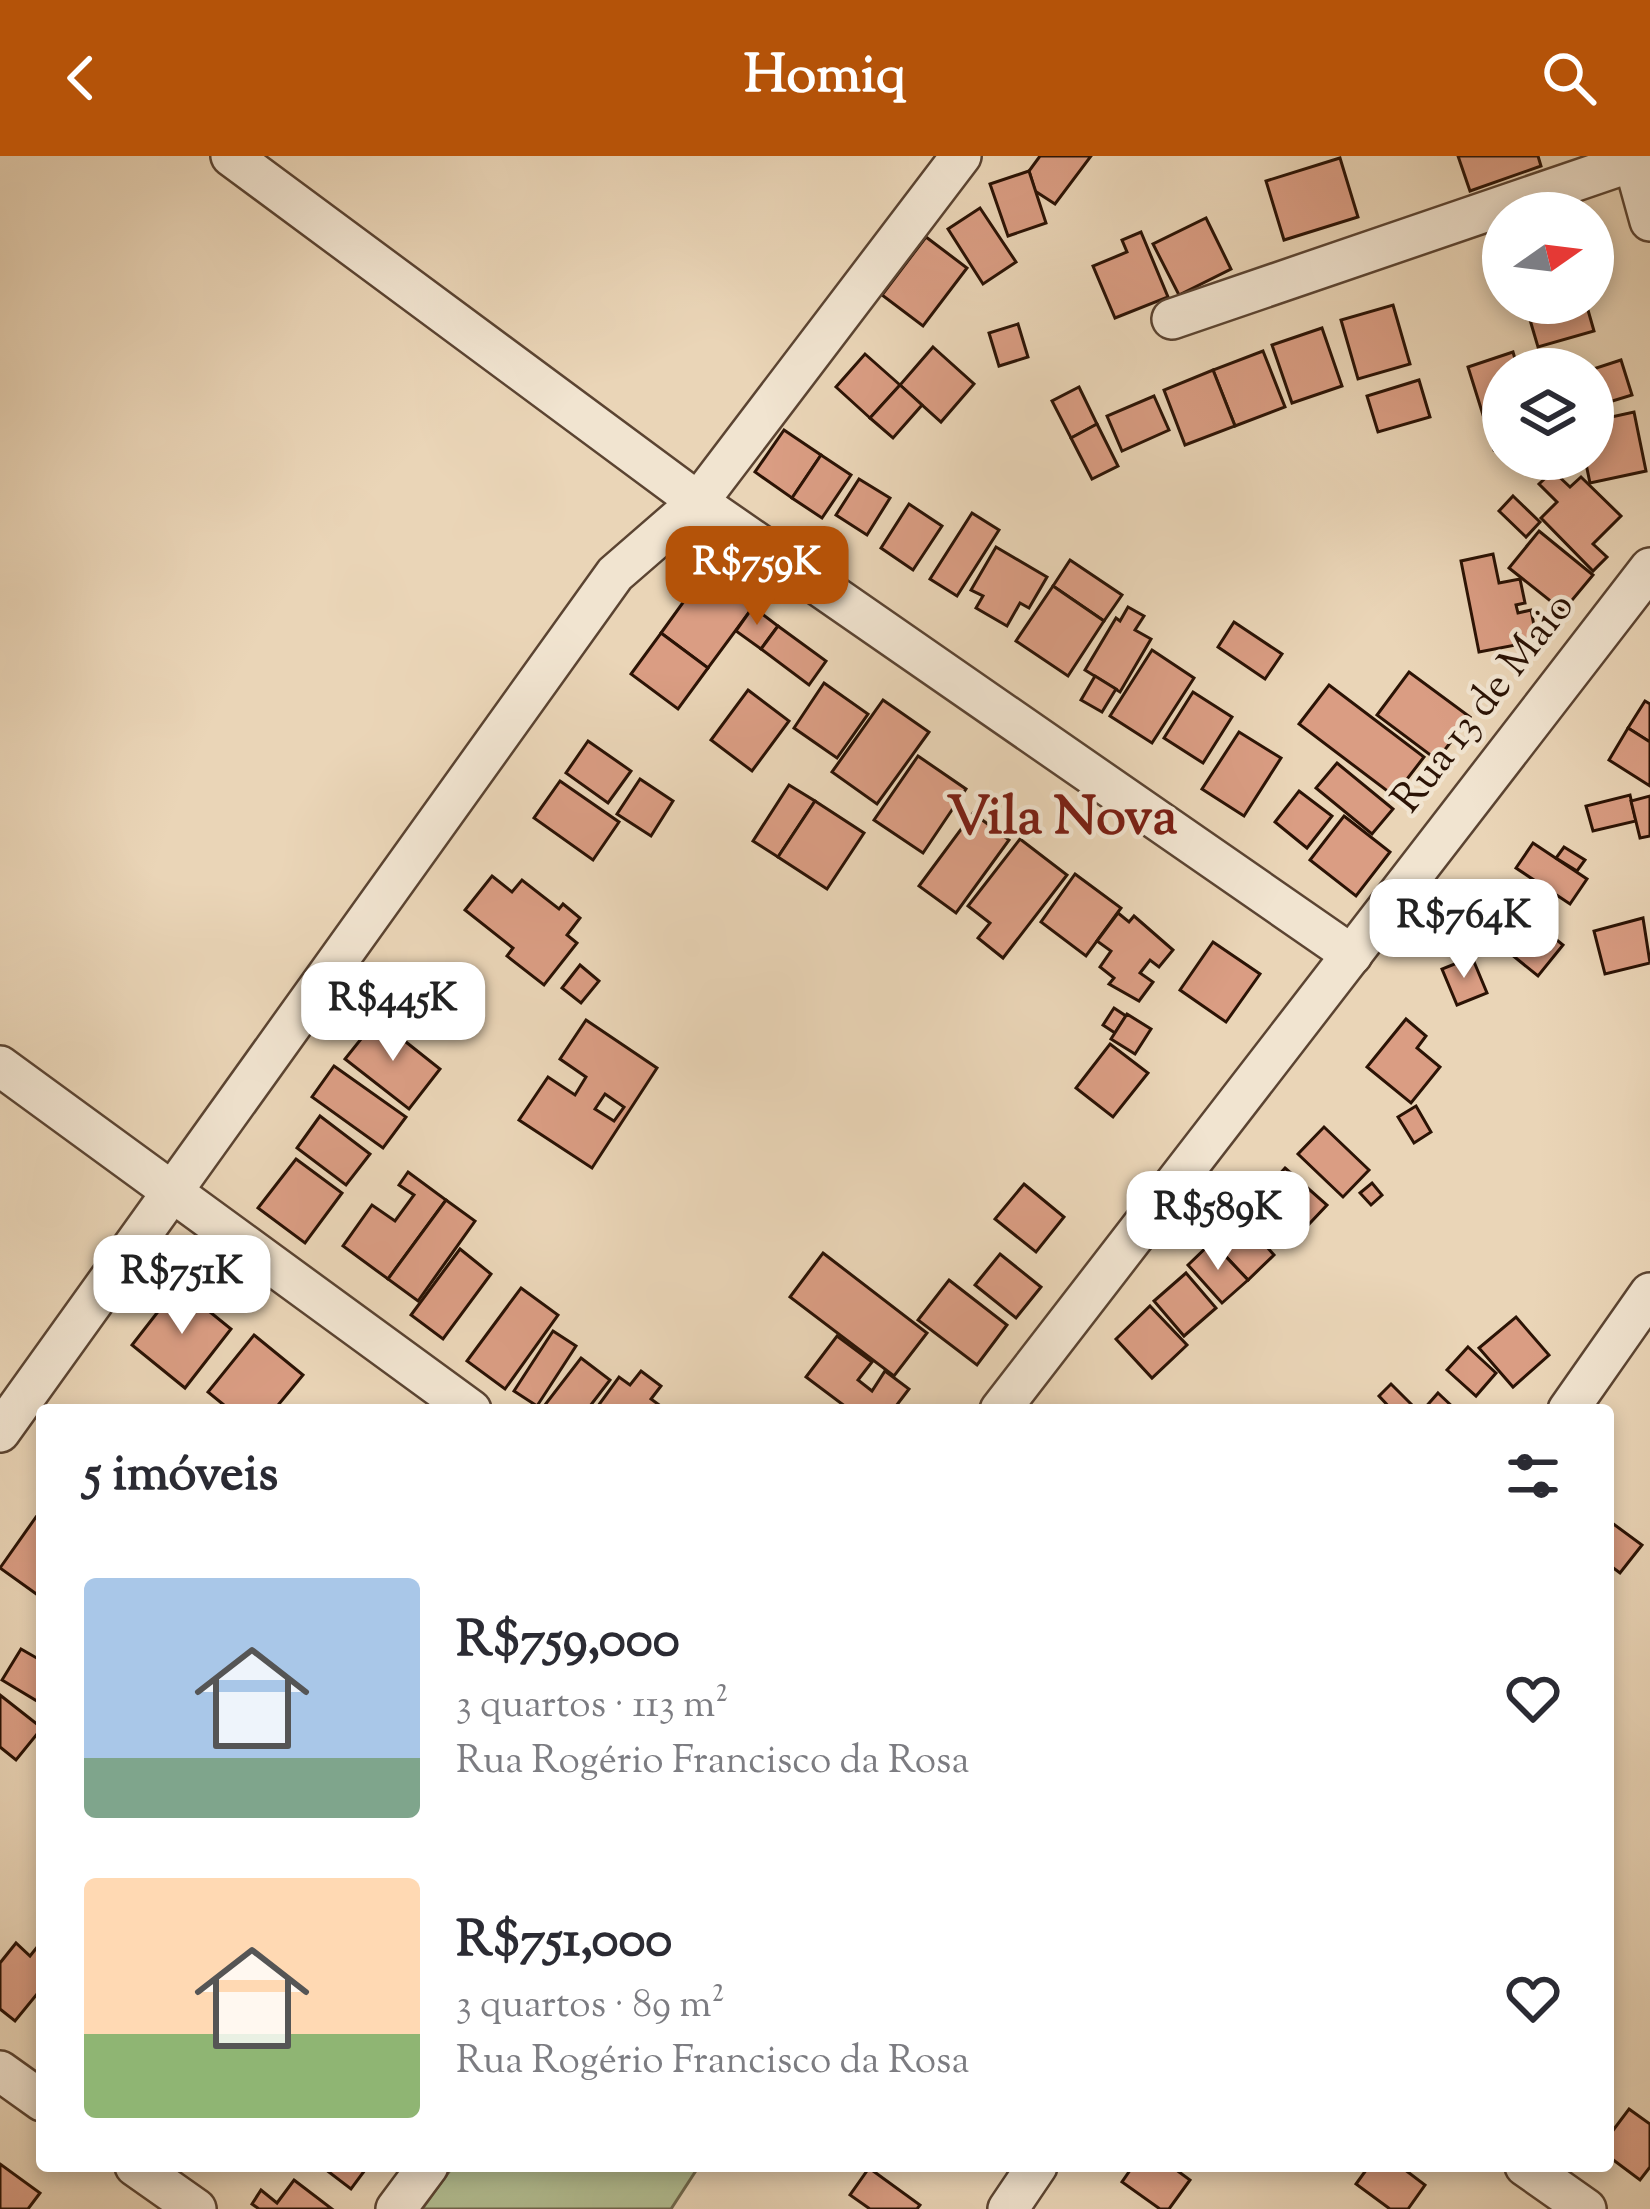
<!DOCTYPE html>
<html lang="pt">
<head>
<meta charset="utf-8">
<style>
  body { margin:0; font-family:"Sorts Mill Goudy",serif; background:#f2f2f3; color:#2b2b33; height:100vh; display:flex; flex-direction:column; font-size:45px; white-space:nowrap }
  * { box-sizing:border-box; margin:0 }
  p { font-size:39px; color:#7c7c81 }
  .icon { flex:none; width:66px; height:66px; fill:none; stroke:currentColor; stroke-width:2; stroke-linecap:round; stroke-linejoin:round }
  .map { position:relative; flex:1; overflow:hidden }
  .drawer { position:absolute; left:36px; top:1248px; width:1578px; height:768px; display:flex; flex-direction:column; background:#fff; border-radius:12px; box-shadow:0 6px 18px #0003 }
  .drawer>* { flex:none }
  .needle { width:78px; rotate:76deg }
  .controls { position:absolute; left:1482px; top:36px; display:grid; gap:24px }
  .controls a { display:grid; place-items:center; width:132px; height:132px; border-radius:50%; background:#fff; box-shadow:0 6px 18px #0003; font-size:60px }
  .price { position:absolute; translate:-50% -102px; padding:0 27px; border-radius:24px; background:#fff; color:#222; font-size:39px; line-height:78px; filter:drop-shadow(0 3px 6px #0008) }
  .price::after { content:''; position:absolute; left:50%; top:72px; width:36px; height:27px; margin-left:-18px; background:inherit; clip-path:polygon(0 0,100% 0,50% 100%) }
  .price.selected { background:#b45309; color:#fff }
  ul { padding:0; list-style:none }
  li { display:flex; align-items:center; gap:36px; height:300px; padding:0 48px }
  li span { display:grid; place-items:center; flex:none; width:336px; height:240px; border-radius:12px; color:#555 }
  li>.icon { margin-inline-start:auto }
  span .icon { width:144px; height:144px; fill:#fffc; stroke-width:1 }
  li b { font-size:51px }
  h2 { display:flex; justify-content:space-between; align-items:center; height:144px; padding:0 48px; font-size:51px }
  header { display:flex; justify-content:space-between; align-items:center; height:156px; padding:0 48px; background:#b45309; color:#fff; font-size:54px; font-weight:700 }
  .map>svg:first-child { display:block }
  .green { fill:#b2be92; stroke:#6e684c; stroke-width:3 }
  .building { fill:#da9d83; stroke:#2b1305; stroke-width:3; fill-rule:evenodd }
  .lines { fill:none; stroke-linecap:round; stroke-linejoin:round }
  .minor-casing { stroke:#5b4432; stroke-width:44 }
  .minor { stroke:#f1e4d0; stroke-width:39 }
  .labels { text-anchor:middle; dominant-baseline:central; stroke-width:9; stroke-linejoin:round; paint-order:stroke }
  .street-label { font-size:42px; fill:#2b1305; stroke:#f1e4d0 }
  .district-label { font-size:54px; font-weight:bold; fill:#7a1f14; stroke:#f1e4d0 }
</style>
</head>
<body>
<header><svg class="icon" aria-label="back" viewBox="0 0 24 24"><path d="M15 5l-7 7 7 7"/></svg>Homiq<svg class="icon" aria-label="search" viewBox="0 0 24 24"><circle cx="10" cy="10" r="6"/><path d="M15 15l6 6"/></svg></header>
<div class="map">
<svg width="1650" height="2053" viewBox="0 0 1650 2053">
  <rect width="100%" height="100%" fill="#ead5b7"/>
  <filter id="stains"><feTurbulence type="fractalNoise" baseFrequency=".00167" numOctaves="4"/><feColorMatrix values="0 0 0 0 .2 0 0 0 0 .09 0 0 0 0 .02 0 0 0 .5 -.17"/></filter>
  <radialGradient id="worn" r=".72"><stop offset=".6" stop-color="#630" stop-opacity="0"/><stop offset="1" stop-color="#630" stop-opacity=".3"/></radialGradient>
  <!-- green -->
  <polygon class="green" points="453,2010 699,2010 671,2053 422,2053"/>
  <!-- building -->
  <g class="building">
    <polygon points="1040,0 1091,0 1055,48 1035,35 1029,15"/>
    <polygon points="1458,0 1538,0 1541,10 1470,35"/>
    <polygon points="1340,2 1358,61 1284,84 1266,25"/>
    <polygon points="1029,15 1046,67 1008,80 990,28"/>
    <polygon points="980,52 1016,106 983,128 948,73"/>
    <polygon points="1206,62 1231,113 1179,139 1153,88"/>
    <polygon points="1141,76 1168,141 1115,162 1093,110 1127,96 1122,84"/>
    <polygon points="926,81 967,112 923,170 882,139"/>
    <polygon points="1525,147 1586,147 1594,175 1538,191"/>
    <polygon points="1393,149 1410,208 1358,223 1341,164"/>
    <polygon points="1018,168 1028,201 999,210 989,177"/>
    <polygon points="1322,172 1342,230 1292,247 1272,189"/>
    <polygon points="933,191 974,228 941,266 900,229"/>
    <polygon points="1263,195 1285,251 1235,270 1213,214"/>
    <polygon points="1513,196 1518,213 1503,213 1503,291 1494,294 1468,211"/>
    <polygon points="865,198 900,229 870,262 836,231"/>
    <polygon points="1621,204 1632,239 1593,251 1593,213"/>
    <polygon points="1213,214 1235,270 1185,289 1164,234"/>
    <polygon points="1419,224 1430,261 1378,276 1367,240"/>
    <polygon points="900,229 922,249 893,282 870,262"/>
    <polygon points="1079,231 1097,268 1071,282 1052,245"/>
    <polygon points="1154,240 1169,274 1122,295 1107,260"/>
    <polygon points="1634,256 1646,315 1590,327 1585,303 1593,303 1593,265"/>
    <polygon points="1097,268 1118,310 1092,323 1071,282"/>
    <polygon points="784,274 821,299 792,342 755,316"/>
    <polygon points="821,299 851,319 822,362 792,342"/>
    <polygon points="1553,315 1570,331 1581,321 1621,360 1593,388 1607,401 1593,415 1541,362 1557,346 1539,328"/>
    <polygon points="859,323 890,342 867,379 836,359"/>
    <polygon points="1513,340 1540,366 1526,381 1499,355"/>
    <polygon points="909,348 942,370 913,414 881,392"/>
    <polygon points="972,357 999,374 957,440 930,423"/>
    <polygon points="1539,375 1593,419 1563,455 1509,412"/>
    <polygon points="996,391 1047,421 1029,452 1020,447 1007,470 976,452 983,440 971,434"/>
    <polygon points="1493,398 1499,427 1520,423 1525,447 1516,449 1518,457 1531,454 1537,485 1479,496 1461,405"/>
    <polygon points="1070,404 1122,439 1104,465 1053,430"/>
    <polygon points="705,416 753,451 708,512 661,477"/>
    <polygon points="1053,430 1104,465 1068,520 1016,485"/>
    <polygon points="753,451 778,470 761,493 736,475"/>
    <polygon points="1128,451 1144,460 1135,474 1151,483 1120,536 1085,514 1116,462 1120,465"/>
    <polygon points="1234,466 1282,498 1265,523 1218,491"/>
    <polygon points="778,470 826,505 809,529 761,493"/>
    <polygon points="661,477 708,512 678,553 631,518"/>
    <polygon points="1152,494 1194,522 1152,587 1110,560"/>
    <polygon points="1409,516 1470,561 1437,604 1377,559"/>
    <polygon points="1095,520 1116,533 1102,556 1081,544"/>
    <polygon points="824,527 868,558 837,602 794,572"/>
    <polygon points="1329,529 1424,601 1394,640 1299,568"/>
    <polygon points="748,534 789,565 752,615 711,584"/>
    <polygon points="1193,536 1232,561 1203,607 1164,582"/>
    <polygon points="883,544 929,576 877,648 832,616"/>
    <polygon points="1645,545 1650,548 1650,586 1628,572"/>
    <polygon points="1628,572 1650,586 1650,630 1609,604"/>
    <polygon points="1239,576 1281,602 1244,660 1202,633"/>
    <polygon points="588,585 631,615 608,647 566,617"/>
    <polygon points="918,600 966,633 923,697 874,664"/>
    <polygon points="1337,607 1393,653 1372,678 1316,632"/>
    <polygon points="640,623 673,645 651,680 617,658"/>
    <polygon points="560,625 619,666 593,704 534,662"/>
    <polygon points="789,629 815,645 778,701 753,685"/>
    <polygon points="1299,635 1332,660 1307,692 1275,666"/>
    <polygon points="1630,639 1636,665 1593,675 1586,650"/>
    <polygon points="1650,640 1650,680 1640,682 1631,645"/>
    <polygon points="815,645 864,677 827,733 778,701"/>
    <polygon points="973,657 1009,684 956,757 919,730"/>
    <polygon points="1344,660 1390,696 1356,740 1310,704"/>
    <polygon points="1020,683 1067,719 1003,802 978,782 990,767 968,750"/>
    <polygon points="1533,687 1587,723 1570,748 1516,712"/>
    <polygon points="1564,691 1585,704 1577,715 1556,702"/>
    <polygon points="1075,718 1121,752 1086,800 1041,766"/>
    <polygon points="492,720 512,736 522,724 559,753 563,748 580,762 567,779 577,787 544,829 507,800 513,792 465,754"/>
    <polygon points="1499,737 1563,789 1538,820 1474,768"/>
    <polygon points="1118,757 1129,766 1134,760 1173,794 1159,811 1150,804 1140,817 1153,826 1139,845 1109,828 1114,822 1100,811 1111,795 1097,785"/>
    <polygon points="1643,762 1650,807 1605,818 1594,775"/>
    <polygon points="1213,786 1260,818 1226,866 1180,834"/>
    <polygon points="1472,801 1487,837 1457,849 1442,813"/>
    <polygon points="580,809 599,825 581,847 562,832"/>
    <polygon points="1114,852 1126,860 1115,877 1103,869"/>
    <polygon points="1127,858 1151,873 1135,898 1111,883"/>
    <polygon points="377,863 440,913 409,953 345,903"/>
    <polygon points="1406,863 1426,880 1417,892 1440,911 1411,947 1367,911"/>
    <path d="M586 864 657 912 592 1012 519 964 548 921 575 939 586 921 560 903ZM605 938 624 951 614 965 595 953Z"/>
    <polygon points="1110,888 1148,917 1113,961 1076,932"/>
    <polygon points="334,910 406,961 383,992 312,941"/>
    <polygon points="1416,950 1431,976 1414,987 1398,961"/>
    <polygon points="320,960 370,998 346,1029 297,992"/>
    <polygon points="1324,971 1369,1014 1343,1041 1298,998"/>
    <polygon points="296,1003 342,1037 305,1087 258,1052"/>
    <polygon points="1285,1012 1327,1049 1294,1084 1253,1048"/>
    <polygon points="408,1016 446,1044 388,1123 343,1090 372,1049 395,1065 414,1039 399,1029"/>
    <polygon points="1372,1027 1382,1039 1371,1049 1360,1037"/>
    <polygon points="1024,1028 1064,1061 1036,1096 995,1063"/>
    <polygon points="446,1044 475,1065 418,1145 388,1123"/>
    <polygon points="1246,1067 1274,1099 1248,1124 1218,1092"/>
    <polygon points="1212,1086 1248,1124 1222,1147 1188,1109"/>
    <polygon points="460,1093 491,1118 443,1183 411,1159"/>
    <polygon points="823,1097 927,1177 894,1220 790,1141"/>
    <polygon points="1000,1098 1041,1131 1016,1162 975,1129"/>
    <polygon points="1186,1117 1216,1152 1184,1180 1154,1145"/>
    <polygon points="949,1124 1007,1169 977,1209 918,1164"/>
    <polygon points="178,1130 231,1173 185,1232 132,1189"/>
    <polygon points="521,1132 558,1159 505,1233 467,1205"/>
    <polygon points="1150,1150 1187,1189 1152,1222 1116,1183"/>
    <polygon points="1516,1161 1549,1199 1513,1231 1479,1192"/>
    <polygon points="553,1175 576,1190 537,1250 514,1235"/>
    <polygon points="254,1179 303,1219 274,1254 230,1254 208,1236"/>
    <polygon points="837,1180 872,1206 858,1224 872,1235 885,1215 909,1233 893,1254 850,1254 806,1221"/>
    <polygon points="1468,1191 1496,1217 1476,1240 1447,1214"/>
    <polygon points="581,1202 610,1224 587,1254 541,1254"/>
    <polygon points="641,1215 661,1230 651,1243 666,1254 595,1254 619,1221 630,1229"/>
    <polygon points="1391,1228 1412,1249 1407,1254 1392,1254 1379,1240"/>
    <polygon points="1438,1237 1456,1254 1423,1254"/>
    <polygon points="36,1361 42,1365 42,1442 0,1412"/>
    <polygon points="1608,1364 1642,1389 1620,1417 1608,1408"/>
    <polygon points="21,1493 42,1505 42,1548 2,1524"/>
    <polygon points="0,1539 42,1572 16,1604 0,1591"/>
    <polygon points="42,1785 42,1832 15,1865 0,1853 0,1807 16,1787 30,1800"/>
    <polygon points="1629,1953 1650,1968 1650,2011 1640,2024 1608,2000 1608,1981"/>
    <polygon points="0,2008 40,2037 28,2053 0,2053"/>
    <polygon points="321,2010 368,2010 351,2033"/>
    <polygon points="1133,2010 1171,2010 1190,2024 1169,2053 1160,2053 1122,2026"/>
    <polygon points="1369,2010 1400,2010 1425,2029 1408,2053 1390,2053 1356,2028"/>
    <polygon points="869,2012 920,2049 917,2053 870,2053 850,2039"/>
    <polygon points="294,2024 332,2053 259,2053 252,2048 261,2034 277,2047"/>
  </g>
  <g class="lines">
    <defs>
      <g id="minor">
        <polyline points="231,0 698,346 1352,799"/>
        <polyline points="1632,0 1650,65"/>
        <polyline points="1172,163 1634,5"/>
        <polyline points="0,910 471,1254"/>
        <polyline points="1000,1254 1650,412"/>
        <polyline points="1568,1254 1650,1137"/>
        <polyline points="0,1276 615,418 698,346 961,0"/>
        <polyline points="0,1915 42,1945"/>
        <polyline points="135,2010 196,2053"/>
        <polyline points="1525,2010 1586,2053"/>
        <polyline points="396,2053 428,2010"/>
        <polyline points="1008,2053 1037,2010"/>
      </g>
    </defs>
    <!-- minor casing -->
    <use href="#minor" class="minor-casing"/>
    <!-- minor -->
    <use href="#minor" class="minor"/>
  </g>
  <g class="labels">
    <!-- street labels -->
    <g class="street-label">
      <text transform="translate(1485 548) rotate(-52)">Rua 13 de Maio</text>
    </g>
    <!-- district labels -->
    <g class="district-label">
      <text x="1062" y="664">Vila Nova</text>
    </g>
  </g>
  <rect width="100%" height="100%" filter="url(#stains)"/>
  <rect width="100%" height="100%" fill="url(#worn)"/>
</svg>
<div class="controls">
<a><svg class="needle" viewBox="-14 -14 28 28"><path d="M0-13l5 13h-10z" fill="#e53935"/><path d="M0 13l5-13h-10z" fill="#7c7c81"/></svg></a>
<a><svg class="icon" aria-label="layers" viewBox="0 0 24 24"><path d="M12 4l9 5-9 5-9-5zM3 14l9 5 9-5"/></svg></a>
</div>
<b class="price selected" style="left:757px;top:472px">R$759K</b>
<b class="price" style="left:1464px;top:825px">R$764K</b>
<b class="price" style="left:393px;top:908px">R$445K</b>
<b class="price" style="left:1218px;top:1117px">R$589K</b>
<b class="price" style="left:182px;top:1181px">R$751K</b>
<section class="drawer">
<h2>5 imóveis<svg class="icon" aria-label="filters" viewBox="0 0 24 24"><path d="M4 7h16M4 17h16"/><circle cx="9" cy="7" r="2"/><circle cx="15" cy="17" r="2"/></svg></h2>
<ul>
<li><span style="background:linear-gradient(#a9c7e8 75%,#7fa58c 0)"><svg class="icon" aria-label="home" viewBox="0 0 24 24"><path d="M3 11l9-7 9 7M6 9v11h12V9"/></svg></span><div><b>R$759,000</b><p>3 quartos · 113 m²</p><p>Rua Rogério Francisco da Rosa</p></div><svg class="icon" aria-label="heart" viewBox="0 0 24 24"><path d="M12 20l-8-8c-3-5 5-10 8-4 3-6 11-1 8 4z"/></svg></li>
<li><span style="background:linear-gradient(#ffd9b3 65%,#8fb573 0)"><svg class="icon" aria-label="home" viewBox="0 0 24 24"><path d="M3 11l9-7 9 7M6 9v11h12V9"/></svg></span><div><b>R$751,000</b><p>3 quartos · 89 m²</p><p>Rua Rogério Francisco da Rosa</p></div><svg class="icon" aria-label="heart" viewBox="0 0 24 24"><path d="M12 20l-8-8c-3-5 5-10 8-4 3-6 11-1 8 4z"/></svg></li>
</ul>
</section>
</div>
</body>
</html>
